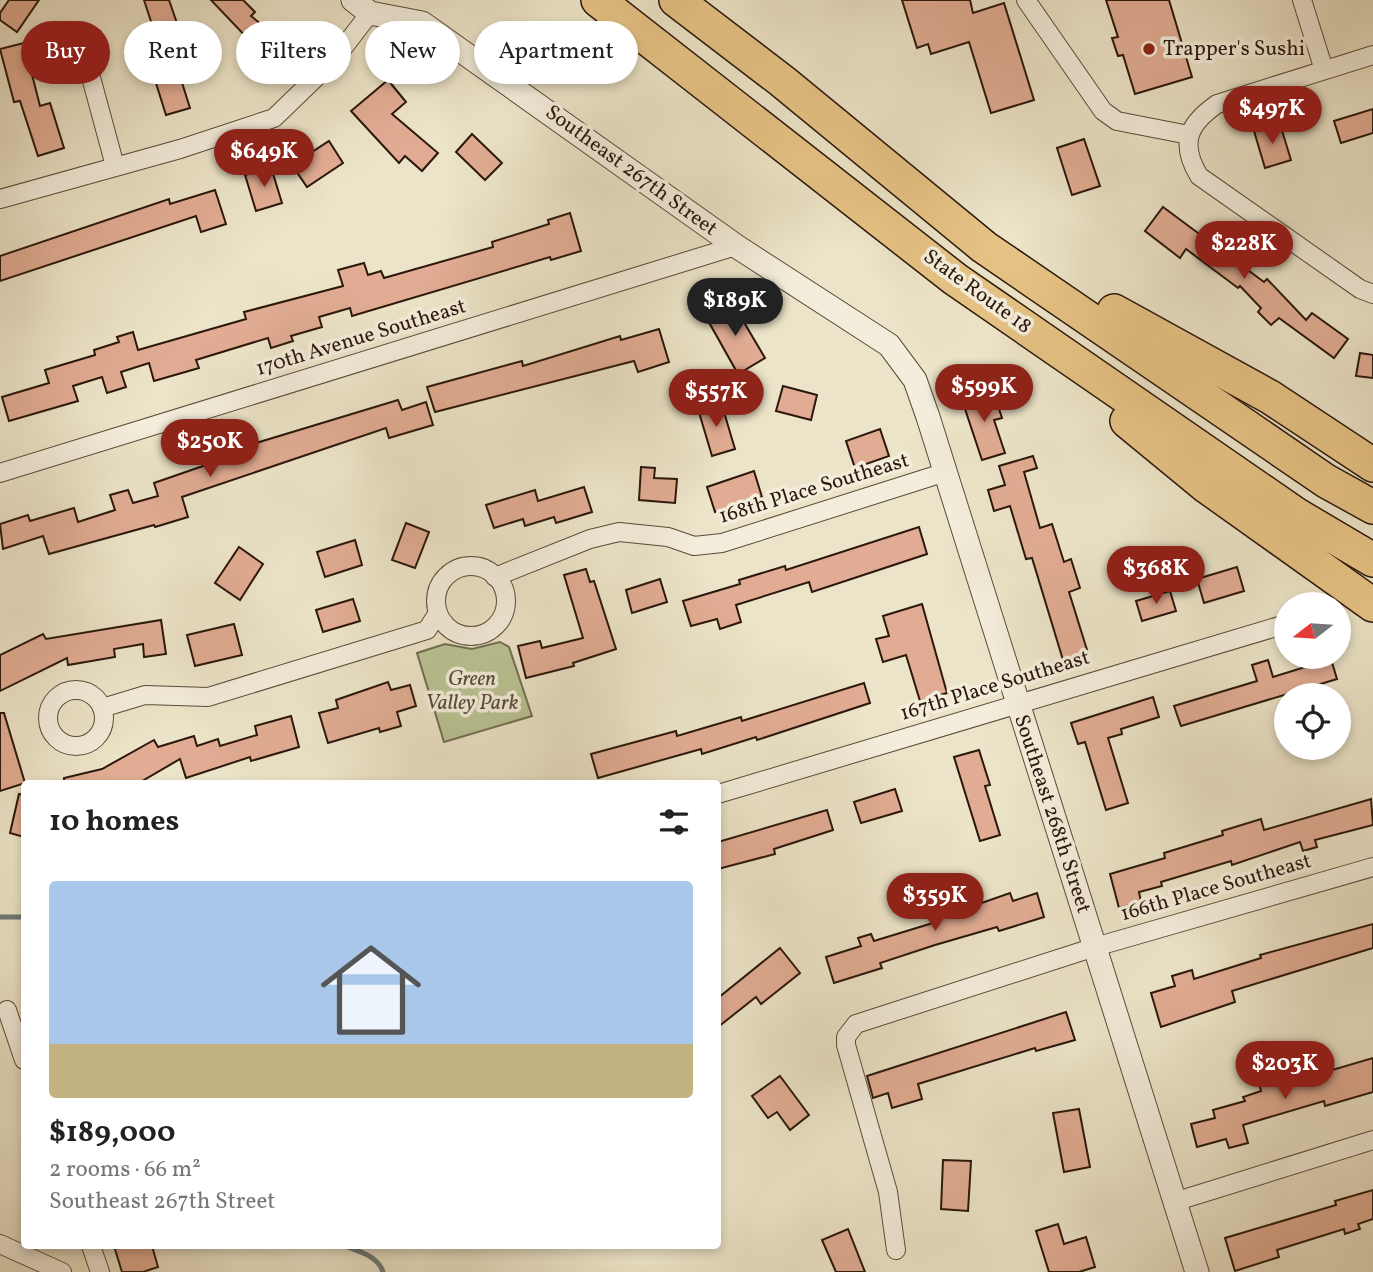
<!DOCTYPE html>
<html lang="en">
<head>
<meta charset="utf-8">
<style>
  body { margin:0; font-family:Vollkorn,serif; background:#f2f2f2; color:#222; height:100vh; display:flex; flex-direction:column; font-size:26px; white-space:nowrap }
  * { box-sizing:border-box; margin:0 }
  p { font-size:23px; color:#767676 }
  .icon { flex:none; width:38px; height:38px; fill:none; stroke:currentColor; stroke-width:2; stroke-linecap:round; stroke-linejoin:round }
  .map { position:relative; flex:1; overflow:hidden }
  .side { position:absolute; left:21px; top:780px; width:700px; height:469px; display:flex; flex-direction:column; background:#fff; border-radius:7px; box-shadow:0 4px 10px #0003 }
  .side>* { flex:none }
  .guide { position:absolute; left:21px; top:21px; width:700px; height:63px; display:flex; gap:14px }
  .needle { width:46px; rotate:253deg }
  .fabs { position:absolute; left:1274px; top:592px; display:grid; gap:14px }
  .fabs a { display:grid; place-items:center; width:77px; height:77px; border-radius:50%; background:#fff; box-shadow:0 4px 10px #0003; font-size:35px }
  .price { position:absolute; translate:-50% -60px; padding:0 16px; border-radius:24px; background:#8f2418; color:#fff; font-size:23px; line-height:46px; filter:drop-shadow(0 2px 4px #0008) }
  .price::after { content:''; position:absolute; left:50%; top:42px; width:21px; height:16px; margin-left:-10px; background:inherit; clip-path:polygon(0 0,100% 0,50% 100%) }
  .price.on { background:#222; color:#fff }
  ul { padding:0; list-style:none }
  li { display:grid; align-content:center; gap:14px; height:371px; padding:0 28px }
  li span { display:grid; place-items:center; height:217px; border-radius:7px; color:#555 }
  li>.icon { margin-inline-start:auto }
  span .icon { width:126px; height:126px; fill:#fffc; stroke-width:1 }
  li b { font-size:30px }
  h2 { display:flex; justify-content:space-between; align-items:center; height:84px; padding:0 28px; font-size:30px }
  .chip { padding:0 24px; border-radius:32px; background:#fff; box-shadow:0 4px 10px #0003; font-size:24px; line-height:63px }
  .chip.on { background:#8f2418; color:#fff }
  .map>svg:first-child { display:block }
  .green { fill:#bac394; stroke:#726d50; stroke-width:2 }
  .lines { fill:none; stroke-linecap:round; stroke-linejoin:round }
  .stream { stroke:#6e7b76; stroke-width:5 }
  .building { fill:#e1ac93; stroke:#2b170b; stroke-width:2 }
  .minor-casing { stroke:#5b4a3a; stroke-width:20 }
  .tertiary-casing { stroke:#5b4a3a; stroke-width:25 }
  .motorway-casing { stroke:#2b170b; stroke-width:36 }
  .minor { stroke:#f3eddb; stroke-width:18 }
  .tertiary { stroke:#f3eddb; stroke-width:23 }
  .motorway { stroke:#e6c284; stroke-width:33 }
  .poi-dot { fill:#8f2418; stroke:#f3eddb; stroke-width:2.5 }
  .labels { text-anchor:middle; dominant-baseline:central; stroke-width:7; stroke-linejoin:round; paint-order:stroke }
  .poi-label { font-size:21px; fill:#2b170b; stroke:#f3eddb; text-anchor:start }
  .street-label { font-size:21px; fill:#2b170b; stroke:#f3eddb }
  .park-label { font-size:21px; font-style:italic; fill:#564b34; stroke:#f3eddb }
</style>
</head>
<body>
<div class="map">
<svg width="1373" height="1272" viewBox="0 0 1373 1272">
  <rect width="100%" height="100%" fill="#ece4c8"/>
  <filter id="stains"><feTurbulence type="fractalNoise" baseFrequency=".00286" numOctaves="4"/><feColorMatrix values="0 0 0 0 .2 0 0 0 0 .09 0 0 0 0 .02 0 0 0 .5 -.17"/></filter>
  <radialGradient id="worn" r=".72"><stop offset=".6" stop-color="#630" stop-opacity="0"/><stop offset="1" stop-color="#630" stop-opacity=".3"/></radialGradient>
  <!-- green -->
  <polygon class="green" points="500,642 509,647 532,716 444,742 417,653 445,644 472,649"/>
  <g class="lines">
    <!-- stream -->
    <g class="stream">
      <polyline points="0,917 24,917"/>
      <path d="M345 1246C360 1252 378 1256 383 1272"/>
    </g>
  </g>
  <!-- building -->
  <g class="building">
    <polygon points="9,0 39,0 17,32 0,20 0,13"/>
    <polygon points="144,0 169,0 181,35 158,43"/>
    <polygon points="211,0 243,0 255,12 251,16 289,47 267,73 244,53 252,43"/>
    <polygon points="902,0 970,0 973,13 1004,3 1034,100 991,113 969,42 931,54 928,44 917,48"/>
    <polygon points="1106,0 1169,0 1192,77 1135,94 1123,55 1118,56 1112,38 1118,37"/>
    <polygon points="24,43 40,106 50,103 64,148 38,156 20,101 14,102 0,49"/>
    <polygon points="179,73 190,108 166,115 155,80"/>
    <polygon points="388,80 406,102 392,114 438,153 422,171 405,156 399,163 351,111"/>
    <polygon points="1373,109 1373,133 1341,143 1334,121"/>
    <polygon points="1280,124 1291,160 1265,168 1254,131"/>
    <polygon points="472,134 502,163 485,180 456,152"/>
    <polygon points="1084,139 1100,186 1072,195 1057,148"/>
    <polygon points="329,141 343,163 307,187 292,165"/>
    <polygon points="271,167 282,203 256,211 245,175"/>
    <polygon points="215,190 226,224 201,232 196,216 0,281 0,256 169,199 170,204"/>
    <polygon points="1163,207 1264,282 1267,279 1306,320 1312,313 1348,339 1334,358 1279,318 1271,325 1258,312 1261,308 1240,286 1238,288 1186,249 1180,258 1145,231"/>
    <polygon points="570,213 581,251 551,260 550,257 352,316 350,308 319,317 322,327 291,336 293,341 271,348 268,338 196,360 199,368 154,381 149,363 121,372 126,387 107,393 102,377 73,386 78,401 9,421 2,397 49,383 45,370 95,355 94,350 119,342 117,337 133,332 138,350 246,319 244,312 343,286 338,270 364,263 368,275 381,271 384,278 493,247 492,242 549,224 548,220"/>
    <polygon points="732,302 765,358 738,374 706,317"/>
    <polygon points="659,329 669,362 638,372 634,361 435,412 427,387 522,361 523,366 620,336 621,340"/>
    <polygon points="1360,353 1373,355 1373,378 1356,376"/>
    <polygon points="783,386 817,395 811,420 776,411"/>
    <polygon points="984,390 988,403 996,400 1002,418 994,420 1005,453 982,460 961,397"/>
    <polygon points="398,400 402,410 426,402 433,425 389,438 386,428 182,497 188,517 155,527 154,525 49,554 43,536 3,549 0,524 28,515 30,521 74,508 78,522 115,510 110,495 128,490 133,503 158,496 154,483 235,455 233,450"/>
    <polygon points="721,402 735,449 712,456 698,409"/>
    <polygon points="880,429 889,456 855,468 846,441"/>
    <polygon points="1033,456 1037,468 1024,472 1040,528 1052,524 1064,562 1071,559 1080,588 1069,592 1088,653 1063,660 1032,558 1026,559 1010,506 994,511 988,490 1005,485 999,466"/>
    <polygon points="641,467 655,468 654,478 677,479 675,503 639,500"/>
    <polygon points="754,471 762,497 715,512 707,487"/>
    <polygon points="584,487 592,512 556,523 554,517 525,526 523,519 494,528 486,505 535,490 538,501"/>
    <polygon points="406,523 429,532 415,568 392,560"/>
    <polygon points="919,527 927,554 812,592 809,582 736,605 741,622 720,629 717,619 691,626 683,601 740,584 739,580 785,566 786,570"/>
    <polygon points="355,540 362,565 325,577 317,552"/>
    <polygon points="239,547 263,564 240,600 215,583"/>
    <polygon points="1237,567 1244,591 1204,603 1197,579"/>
    <polygon points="586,569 590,582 594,581 616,649 573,663 574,666 526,678 518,646 540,641 542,648 583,638 564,575"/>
    <polygon points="660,579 667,602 632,613 626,590"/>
    <polygon points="1170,591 1176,611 1142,621 1136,601"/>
    <polygon points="353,599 360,621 323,632 316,610"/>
    <polygon points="922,604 947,693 920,701 906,655 883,662 876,639 889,636 883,616"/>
    <polygon points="161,620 166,654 144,657 143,644 114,649 115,657 68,665 67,658 0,691 0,655 43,634 46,639"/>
    <polygon points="234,624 242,655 195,666 187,635"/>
    <polygon points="1331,659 1337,679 1181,726 1174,706 1257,681 1252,665 1268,660 1273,677"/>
    <polygon points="388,682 391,690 410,685 416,706 397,712 401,726 380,732 379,728 328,743 319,713 338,708 336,700"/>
    <polygon points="864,683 870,703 757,740 756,737 702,754 701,749 598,778 591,754 676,731 677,736 741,717 742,721"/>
    <polygon points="1153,697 1159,717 1121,729 1122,734 1108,738 1128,803 1106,810 1085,742 1078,744 1071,723"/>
    <polygon points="0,713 4,713 25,783 0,791"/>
    <polygon points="291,716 299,747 251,761 250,757 186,778 180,759 137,784 64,784 64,778 102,769 154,740 158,747 194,736 197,746 218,739 220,746 257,735 255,726"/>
    <polygon points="979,750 990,785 985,786 1000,835 980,841 954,757"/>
    <polygon points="895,789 902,811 861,823 854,802"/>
    <polygon points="19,794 24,795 24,837 10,833"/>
    <polygon points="1371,799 1373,825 1315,840 1317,847 1303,851 1300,842 1232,865 1231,861 1161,882 1162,886 1139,892 1141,902 1119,908 1110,874 1165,858 1164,853 1223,835 1222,831 1261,819 1264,830"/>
    <polygon points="827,810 833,830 774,849 775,854 718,869 718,842"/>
    <polygon points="1010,893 1013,901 1037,893 1044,917 999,931 997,927 935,945 880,963 882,968 834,983 826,957 861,946 858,938 871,934 874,941 936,922 932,905 953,899 956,912"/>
    <polygon points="1373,924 1373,948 1232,991 1235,1002 1161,1027 1151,993 1175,986 1172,976 1192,970 1194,979 1261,958 1260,955"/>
    <polygon points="780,948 800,973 761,1004 756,997 718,1027 718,998"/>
    <polygon points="1066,1012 1075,1040 1036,1051 1035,1048 918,1084 922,1099 892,1108 888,1093 873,1098 867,1076"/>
    <polygon points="1373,1058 1373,1092 1325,1106 1324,1101 1243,1125 1248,1143 1229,1148 1226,1139 1197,1147 1191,1124 1215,1118 1213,1110 1245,1101 1243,1097 1261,1091 1259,1084 1286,1076 1288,1083"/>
    <polygon points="780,1076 809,1115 790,1130 777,1112 768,1118 752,1096"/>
    <polygon points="1079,1109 1090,1167 1064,1172 1053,1113"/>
    <polygon points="943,1160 971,1161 968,1211 941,1209"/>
    <polygon points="1373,1190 1373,1219 1358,1224 1360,1229 1345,1234 1344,1229 1277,1250 1279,1257 1235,1271 1225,1238 1336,1205 1335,1201"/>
    <polygon points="1058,1224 1064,1244 1086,1237 1095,1267 1079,1272 1049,1272 1036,1231"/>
    <polygon points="848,1229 865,1272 836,1272 822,1240"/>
    <polygon points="114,1246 152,1246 158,1267 143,1272 122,1272"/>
  </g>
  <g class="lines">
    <defs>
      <g id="minor">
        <polyline points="1026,0 1103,111 1117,121 1189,135"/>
        <polyline points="1302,0 1324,70"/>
        <path d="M1373 55 1217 104C1187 125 1180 144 1199 176L1360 289 1373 294"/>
        <polyline points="86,59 115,166"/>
        <polyline points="0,199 180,149 274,118 333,61 370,13"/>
        <polyline points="0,473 736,246"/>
        <circle cx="471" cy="601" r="35"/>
        <polyline points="495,577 590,539 619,532 668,537 694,546 722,543 946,472"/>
        <circle cx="76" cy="718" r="28"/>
        <polyline points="102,708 145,695 208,697 427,630 438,613"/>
        <polyline points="718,794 1286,624"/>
        <polyline points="7,1010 24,1060"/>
        <polyline points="1174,1202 1373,1140"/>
        <polyline points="0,1244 62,1272"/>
        <polyline points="91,1246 100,1272"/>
        <polyline points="896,1250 888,1192 846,1045 846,1037 856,1024 1095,947 1373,867"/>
      </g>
      <polyline id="tertiary" points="353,0 370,13 422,23 736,246 889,345 915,380 928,417 1197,1272"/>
      <g id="motorway">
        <polyline points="598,0 955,279 1297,515 1373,560"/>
        <polyline points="676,0 782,81 984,247 1326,481 1373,507"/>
        <polyline points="1114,311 1270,397 1373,465"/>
        <polyline points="1127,421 1206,486 1373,605"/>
      </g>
    </defs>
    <!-- minor casing -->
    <use href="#minor" class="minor-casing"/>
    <!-- tertiary casing -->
    <use href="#tertiary" class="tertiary-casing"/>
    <!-- motorway casing -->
    <use href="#motorway" class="motorway-casing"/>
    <!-- minor -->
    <use href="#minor" class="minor"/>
    <!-- tertiary -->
    <use href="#tertiary" class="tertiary"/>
    <!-- motorway -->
    <use href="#motorway" class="motorway"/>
  </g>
  <!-- markers -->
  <circle class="poi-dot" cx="1149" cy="49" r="7"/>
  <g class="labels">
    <!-- poi labels -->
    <g class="poi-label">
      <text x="1163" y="49">Trapper's Sushi</text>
    </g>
    <!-- street labels -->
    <g class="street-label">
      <text transform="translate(631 171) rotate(36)">Southeast 267th Street</text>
      <text transform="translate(977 292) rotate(36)">State Route 18</text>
      <text transform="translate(361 338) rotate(-17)">170th Avenue Southeast</text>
      <text transform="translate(814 489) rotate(-17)">168th Place Southeast</text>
      <text transform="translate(995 686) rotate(-17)">167th Place Southeast</text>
      <text transform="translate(1052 814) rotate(72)">Southeast 268th Street</text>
      <text transform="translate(1216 888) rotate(-16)">166th Place Southeast</text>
    </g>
    <!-- park labels -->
    <g class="park-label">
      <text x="472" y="679">Green<tspan x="472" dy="24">Valley Park</tspan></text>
    </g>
  </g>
  <rect width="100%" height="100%" filter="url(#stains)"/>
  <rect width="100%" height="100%" fill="url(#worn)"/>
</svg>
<div class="fabs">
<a><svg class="needle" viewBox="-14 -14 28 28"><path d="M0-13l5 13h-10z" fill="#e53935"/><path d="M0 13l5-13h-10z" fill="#767676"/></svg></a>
<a><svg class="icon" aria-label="locate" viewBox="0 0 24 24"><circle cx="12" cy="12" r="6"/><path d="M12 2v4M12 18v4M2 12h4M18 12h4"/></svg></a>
</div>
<b class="price" style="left:1272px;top:146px">$497K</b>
<b class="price" style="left:264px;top:189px">$649K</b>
<b class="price" style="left:1244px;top:281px">$228K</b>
<b class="price on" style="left:735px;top:338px">$189K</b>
<b class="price" style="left:984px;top:424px">$599K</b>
<b class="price" style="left:716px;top:429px">$557K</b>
<b class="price" style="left:210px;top:479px">$250K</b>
<b class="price" style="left:1156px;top:606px">$368K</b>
<b class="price" style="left:935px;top:933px">$359K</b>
<b class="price" style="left:1285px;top:1101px">$203K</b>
<div class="guide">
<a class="chip on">Buy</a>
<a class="chip">Rent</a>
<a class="chip">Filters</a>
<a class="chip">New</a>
<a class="chip">Apartment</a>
</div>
<section class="side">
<h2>10 homes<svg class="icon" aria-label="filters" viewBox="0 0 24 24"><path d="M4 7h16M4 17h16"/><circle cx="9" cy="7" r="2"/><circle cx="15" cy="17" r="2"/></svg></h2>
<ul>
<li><span style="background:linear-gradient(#a9c7e8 75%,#c2b280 0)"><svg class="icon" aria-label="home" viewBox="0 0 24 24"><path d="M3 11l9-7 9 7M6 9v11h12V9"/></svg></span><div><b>$189,000</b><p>2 rooms · 66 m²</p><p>Southeast 267th Street</p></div></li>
</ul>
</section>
</div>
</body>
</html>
